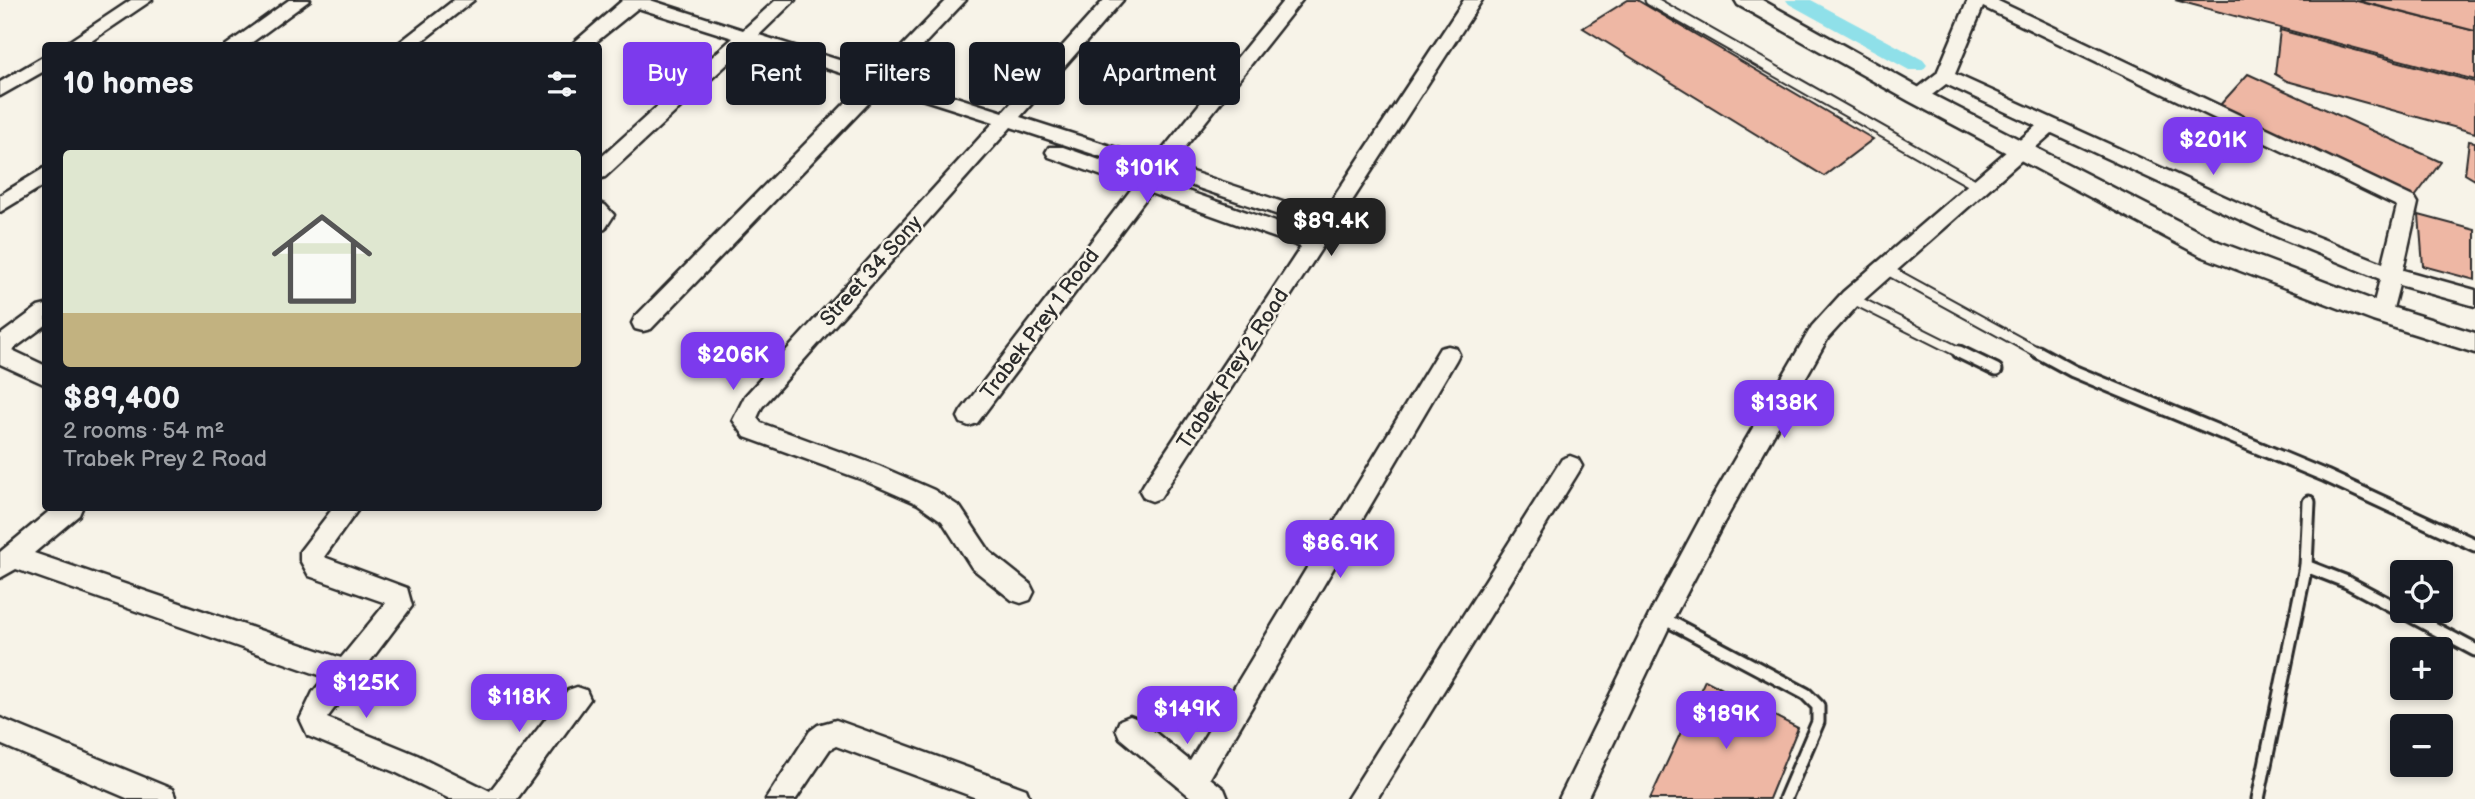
<!DOCTYPE html>
<html lang="en">
<head>
<meta charset="utf-8">
<style>
  body { margin:0; font-family:"Balsamiq Sans",sans-serif; background:#20242c; color:#f1f3f6; height:100vh; display:flex; flex-direction:column; font-size:26px; white-space:nowrap }
  * { box-sizing:border-box; margin:0 }
  p { font-size:23px; color:#9ea1a6 }
  .icon { flex:none; width:38px; height:38px; fill:none; stroke:currentColor; stroke-width:2; stroke-linecap:round; stroke-linejoin:round }
  .map { position:relative; flex:1; overflow:hidden }
  .panel { position:absolute; left:42px; top:42px; width:560px; height:469px; display:flex; flex-direction:column; background:#171b24; border-radius:7px; box-shadow:0 4px 10px #0003 }
  .panel>* { flex:none }
  .banner { position:absolute; left:623px; top:42px; width:665px; height:63px; display:flex; gap:14px }
  .fabs { position:absolute; left:2390px; top:560px; display:grid; gap:14px }
  .fabs a { display:grid; place-items:center; width:63px; height:63px; border-radius:7px; background:#171b24; box-shadow:0 4px 10px #0003; font-size:35px }
  .price { position:absolute; translate:-50% -60px; padding:0 16px; border-radius:14px; background:#7c3aed; color:#fff; font-size:23px; line-height:46px; filter:drop-shadow(0 2px 4px #0008) }
  .price::after { content:''; position:absolute; left:50%; top:42px; width:21px; height:16px; margin-left:-10px; background:inherit; clip-path:polygon(0 0,100% 0,50% 100%) }
  .price.selected { background:#222; color:#fff }
  ul { padding:0; list-style:none }
  li { display:grid; align-content:center; gap:14px; height:371px; padding:0 21px }
  li+li { border-top:2px solid #363941 }
  li span { display:grid; place-items:center; height:217px; border-radius:7px; color:#555 }
  li>.icon { margin-inline-start:auto }
  span .icon { width:126px; height:126px; fill:#fffc; stroke-width:1 }
  li b { font-size:30px }
  h2 { display:flex; justify-content:space-between; align-items:center; height:84px; padding:0 21px; font-size:30px }
  .pill { padding:0 24px; border-radius:7px; background:#171b24; box-shadow:0 4px 10px #0003; font-size:24px; line-height:63px }
  .pill.selected { background:#7c3aed; color:#fff }
  .map>svg:first-child { display:block }
  .lines { fill:none; stroke-linecap:round; stroke-linejoin:round }
  .canal { fill:#8fe0e9; fill-rule:evenodd }
  .building { fill:#eeb7a4; stroke:#2b2b2b; stroke-width:2 }
  .service-far1-casing { stroke:#2b2b2b; stroke-width:13 }
  .service-casing { stroke:#2b2b2b; stroke-width:17 }
  .minor-casing { stroke:#2b2b2b; stroke-width:5 }
  .tertiary-casing { stroke:#2b2b2b; stroke-width:5 }
  .service-far1 { stroke:#f7f3e8; stroke-width:9 }
  .service { stroke:#f7f3e8; stroke-width:11 }
  .minor { fill:#f7f3e8; fill-rule:evenodd }
  .tertiary { fill:#f7f3e8; fill-rule:evenodd }
  .labels { text-anchor:middle; dominant-baseline:central; stroke-width:5; stroke-linejoin:round; paint-order:stroke }
  .street-label { font-size:21px; fill:#2b2b2b; stroke:#f7f3e8 }
</style>
</head>
<body>
<div class="map">
<svg width="2475" height="799" viewBox="0 0 2475 799">
  <rect width="100%" height="100%" fill="#f7f3e8"/>
  <filter id="ink" filterUnits="userSpaceOnUse"><feTurbulence type="fractalNoise" baseFrequency=".0143" numOctaves="2"/><feDisplacementMap in="SourceGraphic" scale="14" xChannelSelector="R" yChannelSelector="G"/><feConvolveMatrix kernelMatrix="1 2 1 2 8 2 1 2 1" color-interpolation-filters="sRGB"/></filter>
  <g filter="url(#ink)">
    <g class="lines">
      <!-- canal -->
      <polygon class="canal" points="1786,0 1811,0 1923,60 1927,65 1923,70 1909,70 1789,4"/>
    </g>
    <!-- building -->
    <g class="building">
      <polygon points="1628,0 1637,0 1873,139 1824,176 1583,28"/>
      <polygon points="2175,0 2353,0 2475,31 2475,80"/>
      <polygon points="2355,0 2475,0 2475,31"/>
      <polygon points="2280,30 2475,82 2475,133 2287,81 2275,74"/>
      <polygon points="2248,74 2441,162 2415,197 2220,105"/>
      <polygon points="2469,141 2475,142 2475,180 2465,174"/>
      <polygon points="2419,215 2475,230 2475,280 2423,266"/>
      <polygon points="1705,680 1798,728 1769,799 1650,799"/>
    </g>
    <g class="lines">
      <defs>
        <g id="service-far1">
          <polyline points="1650,0 1978,186"/>
          <polyline points="1884,268 2041,354"/>
          <polyline points="1851,298 1963,354"/>
        </g>
        <g id="service">
          <polyline points="1959,352 1996,370"/>
          <polyline points="2038,352 2073,371 2326,476 2475,545"/>
          <polyline points="2306,566 2347,582 2475,650"/>
          <polyline points="1661,617 1806,694 1818,706 1818,722 1785,799"/>
          <polyline points="2258,799 2306,566 2309,502"/>
        </g>
        <g id="minor">
          <polygon points="131,0 152,0 84,46 62,46"/>
          <polygon points="289,0 310,0 247,46 225,46"/>
          <polygon points="454,0 474,0 416,46 395,46"/>
          <path d="M623 0H650L743 30 776 0H795L759 35 877 72 947 0H966L893 77 1003 112 1104 0H1123L1020 117 1154 160 1284 0H1302L1171 165 1322 215 1464 0H1482L1160 498 1152 501 1144 498 1140 491 1144 484 1301 247 1150 193 977 423 969 426 961 423 958 417 961 411 1133 187 1049 157 1046 152 1049 147H1063L1142 175 1145 171 1011 127 762 407 757 418 761 423 879 466 934 490 960 507 990 552 1030 584 1034 592 1030 600 1021 603 1012 600 972 568 942 521 918 504 863 480 745 437 733 420 745 396 994 122 884 87 651 329 643 331 635 329 632 323 635 317 867 81 749 44 605 177 598 179V160L733 38 638 8 591 46H570ZM1163 176 1314 227 1309 234 1159 181Z"/>
          <path d="M1968 0H1996L2415 198 2418 203 2403 270 2475 290V306L2399 285 2390 320 2382 322 2374 320 2371 314 2380 279 2273 235 2052 133 1859 304 1828 338 1723 524 1670 625 1587 799H1559L1652 609 1705 510 1812 326 1843 292 2036 126 1946 84C1935 92 1925 104 1910 100L1908 96 1937 73ZM1983 7 2397 206 2383 263 2287 225 1955 74Z"/>
          <polygon points="46,55 46,70 0,96 0,82"/>
          <polygon points="46,167 46,184 0,212 0,195"/>
          <polygon points="598,203 605,205 614,215 605,229 598,231"/>
          <polygon points="46,305 46,325 12,350 46,366 46,385 0,364 0,335 38,307"/>
          <polygon points="1448,346 1456,348 1459,354 1456,360 1210,778 1224,789 1228,799 1193,799 1120,738 1116,729 1120,720 1130,716 1140,720 1190,761 1440,348"/>
          <polygon points="1570,456 1578,459 1582,466 1578,473 1377,799 1347,799 1562,459"/>
          <polygon points="53,508 82,508 79,515 34,553 341,658 386,603 309,576 300,560 300,551 333,508 359,508 324,557 407,588 412,606 327,718 417,755 490,791 568,690 577,687 586,690 590,699 517,799 450,799 397,773 308,736 300,719 313,692 325,677 16,569 0,578 0,552"/>
          <polygon points="0,718 172,789 176,799 129,799 0,744"/>
          <polygon points="836,720 1026,789 1030,799 979,799 836,746 830,749 796,799 766,799 810,731 818,725"/>
        </g>
        <polygon id="tertiary" points="1735,0 1762,0 1925,91 2219,242 2391,307 2475,333 2475,353 2373,321 2201,256 1909,101 1738,5"/>
      </defs>
      <!-- service-far1 casing -->
      <use href="#service-far1" class="service-far1-casing"/>
      <!-- service casing -->
      <use href="#service" class="service-casing"/>
      <!-- minor casing -->
      <use href="#minor" class="minor-casing"/>
      <!-- tertiary casing -->
      <use href="#tertiary" class="tertiary-casing"/>
      <!-- service-far1 -->
      <use href="#service-far1" class="service-far1"/>
      <!-- service -->
      <use href="#service" class="service"/>
      <!-- minor -->
      <use href="#minor" class="minor"/>
      <!-- tertiary -->
      <use href="#tertiary" class="tertiary"/>
    </g>
  </g>
  <g class="labels">
    <!-- street labels -->
    <g class="street-label">
      <text transform="translate(871 271) rotate(-48)">Street 34 Sony</text>
      <text transform="translate(1040 324) rotate(-53)">Trabek Prey 1 Road</text>
      <text transform="translate(1233 369) rotate(-57)">Trabek Prey 2 Road</text>
    </g>
  </g>
</svg>
<div class="fabs">
<a><svg class="icon" aria-label="locate" viewBox="0 0 24 24"><circle cx="12" cy="12" r="6"/><path d="M12 2v4M12 18v4M2 12h4M18 12h4"/></svg></a>
<a>+</a>
<a>−</a>
</div>
<b class="price" style="left:2213px;top:177px">$201K</b>
<b class="price" style="left:1147px;top:205px">$101K</b>
<b class="price selected" style="left:1331px;top:258px">$89.4K</b>
<b class="price" style="left:733px;top:392px">$206K</b>
<b class="price" style="left:1784px;top:440px">$138K</b>
<b class="price" style="left:1340px;top:580px">$86.9K</b>
<b class="price" style="left:366px;top:720px">$125K</b>
<b class="price" style="left:519px;top:734px">$118K</b>
<b class="price" style="left:1187px;top:746px">$149K</b>
<b class="price" style="left:1726px;top:751px">$189K</b>
<div class="banner">
<a class="pill selected">Buy</a>
<a class="pill">Rent</a>
<a class="pill">Filters</a>
<a class="pill">New</a>
<a class="pill">Apartment</a>
</div>
<section class="panel">
<h2>10 homes<svg class="icon" aria-label="filters" viewBox="0 0 24 24"><path d="M4 7h16M4 17h16"/><circle cx="9" cy="7" r="2"/><circle cx="15" cy="17" r="2"/></svg></h2>
<ul>
<li><span style="background:linear-gradient(#dfe7d0 75%,#c2b280 0)"><svg class="icon" aria-label="home" viewBox="0 0 24 24"><path d="M3 11l9-7 9 7M6 9v11h12V9"/></svg></span><div><b>$89,400</b><p>2 rooms · 54 m²</p><p>Trabek Prey 2 Road</p></div></li>
</ul>
</section>
</div>
</body>
</html>
